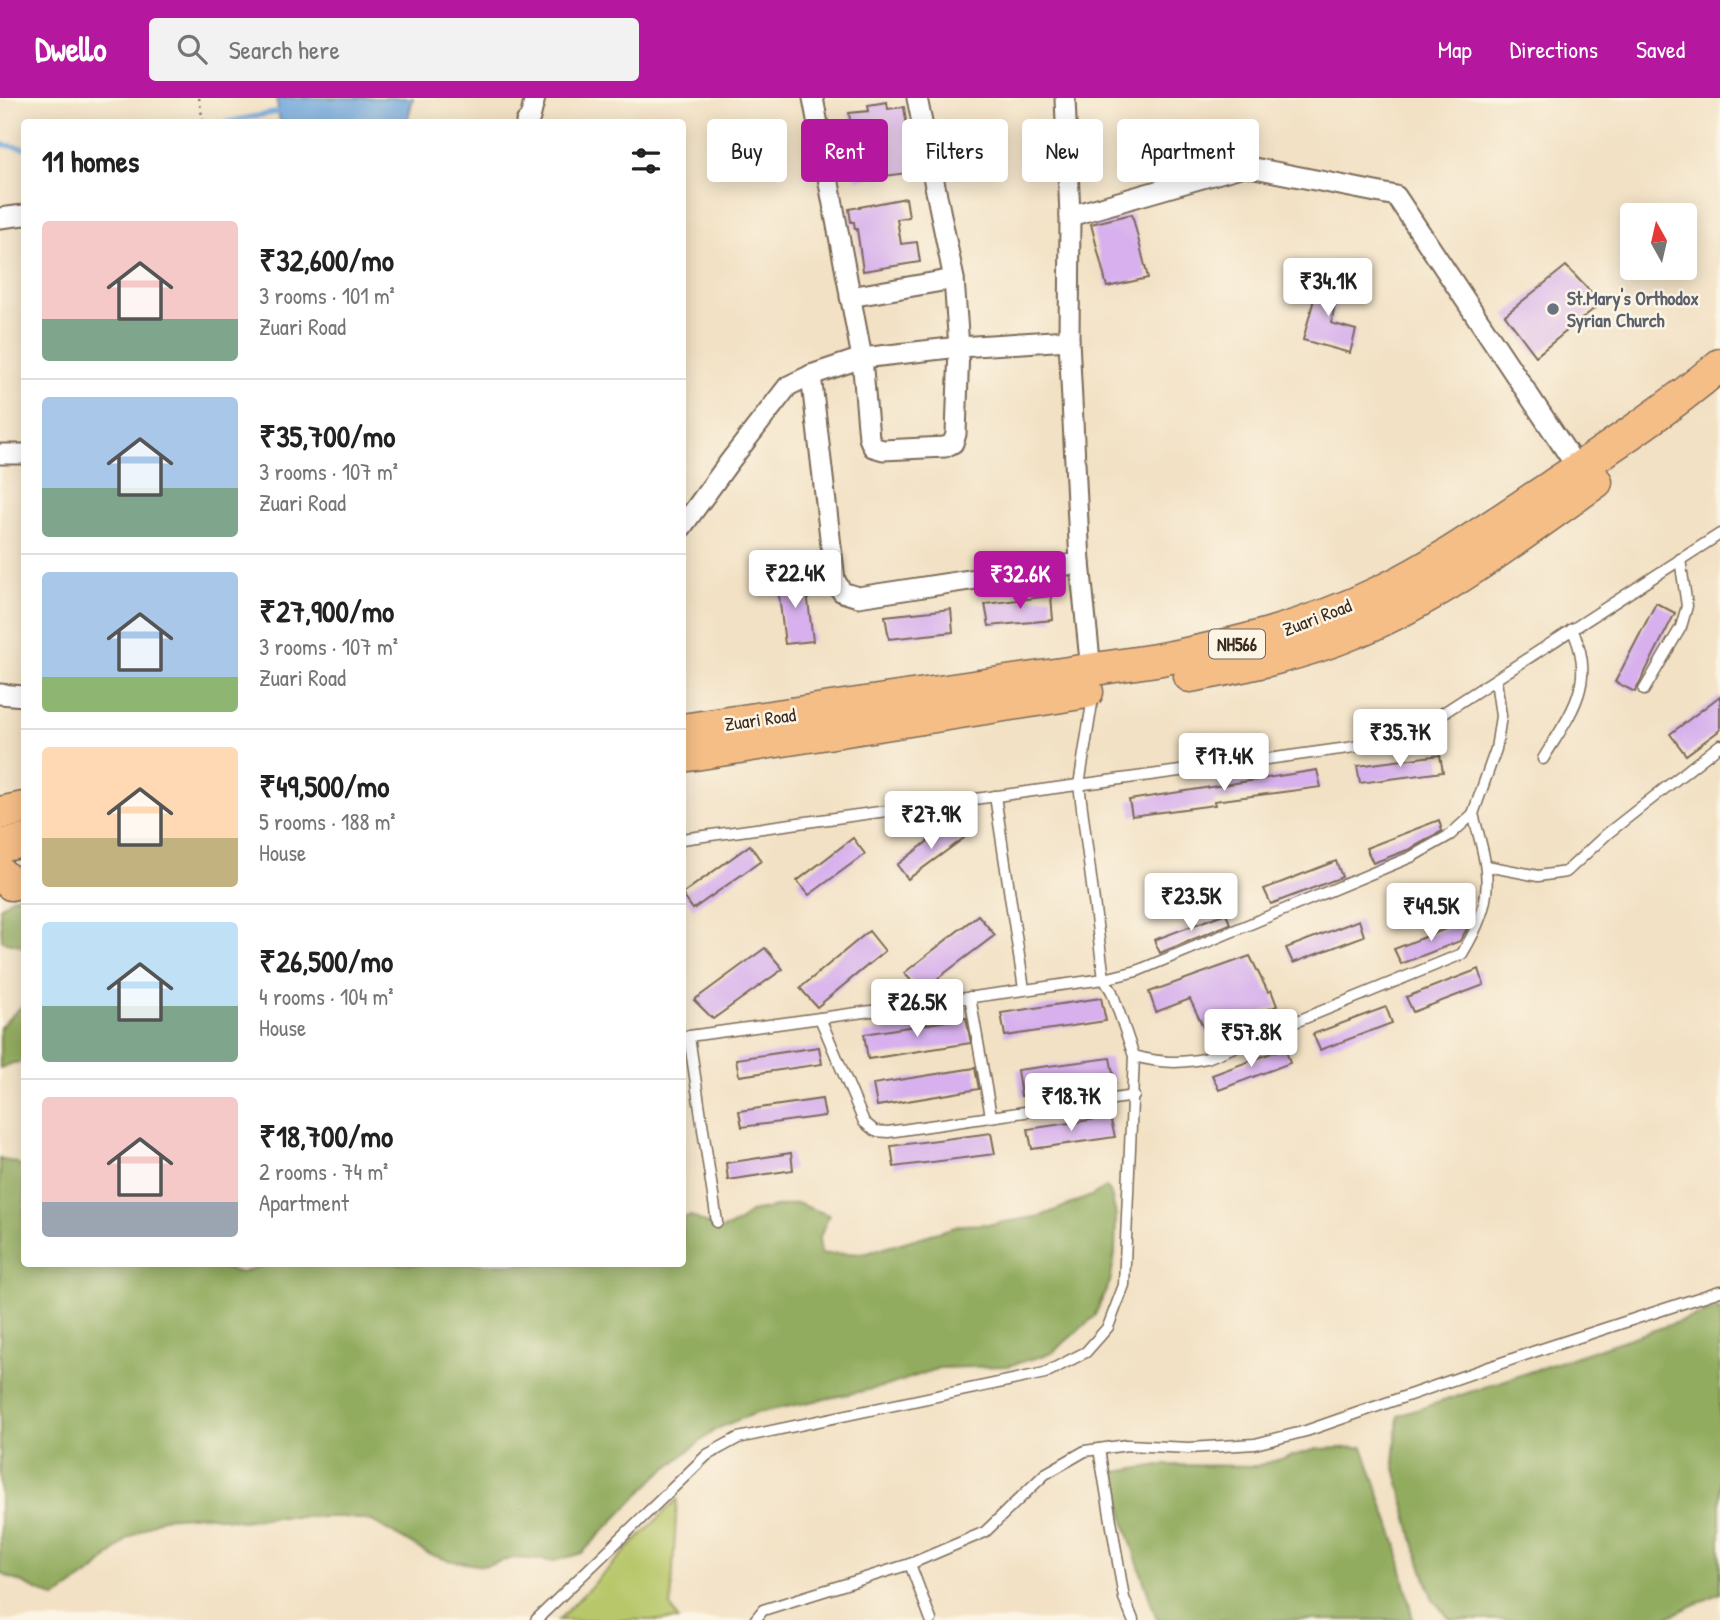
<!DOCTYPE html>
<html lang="en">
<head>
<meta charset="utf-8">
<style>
  body { margin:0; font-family:"Patrick Hand",sans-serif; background:#f2f2f2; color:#222; height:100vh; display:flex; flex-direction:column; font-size:26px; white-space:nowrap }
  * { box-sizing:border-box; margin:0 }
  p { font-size:23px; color:#767676 }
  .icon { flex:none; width:38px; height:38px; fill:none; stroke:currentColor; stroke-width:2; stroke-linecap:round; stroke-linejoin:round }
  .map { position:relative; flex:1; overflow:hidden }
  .drawer { position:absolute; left:21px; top:21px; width:665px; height:1148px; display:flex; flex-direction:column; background:#fff; border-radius:7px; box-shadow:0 4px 18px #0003 }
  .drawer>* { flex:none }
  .hud { position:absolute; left:707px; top:21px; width:665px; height:63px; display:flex; gap:14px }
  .needle { width:46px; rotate:352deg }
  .tools { position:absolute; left:1620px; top:105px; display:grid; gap:14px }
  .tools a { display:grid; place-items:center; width:77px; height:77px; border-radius:7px; background:#fff; box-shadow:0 4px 18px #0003; font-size:35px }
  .price { position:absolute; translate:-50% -60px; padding:0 16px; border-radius:7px; background:#fff; color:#222; font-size:23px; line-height:46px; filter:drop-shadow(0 2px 4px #0008) }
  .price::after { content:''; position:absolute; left:50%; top:42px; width:21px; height:16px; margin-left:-10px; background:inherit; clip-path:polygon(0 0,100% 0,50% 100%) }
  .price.on { background:#b5179e; color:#fff }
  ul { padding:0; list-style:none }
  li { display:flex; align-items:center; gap:21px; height:175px; padding:0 21px }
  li+li { border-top:2px solid #e0e0e0 }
  li span { display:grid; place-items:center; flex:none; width:196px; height:140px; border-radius:7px; color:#555 }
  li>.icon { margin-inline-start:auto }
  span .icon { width:84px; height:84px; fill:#fffc; stroke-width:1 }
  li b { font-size:30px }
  h2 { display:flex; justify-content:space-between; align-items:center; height:84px; padding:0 21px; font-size:30px }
  .chip { padding:0 24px; border-radius:7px; background:#fff; box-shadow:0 4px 18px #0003; font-size:24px; line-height:63px }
  .chip.on { background:#b5179e; color:#fff }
  header { display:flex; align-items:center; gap:42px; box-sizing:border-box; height:98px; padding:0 35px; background:#b5179e; color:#fff }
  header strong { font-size:33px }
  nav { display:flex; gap:38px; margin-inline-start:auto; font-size:24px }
  .search { width:490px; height:63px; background:#f2f2f2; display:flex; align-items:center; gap:18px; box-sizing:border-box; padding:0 24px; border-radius:7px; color:#767676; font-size:26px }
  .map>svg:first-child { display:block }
  .green { fill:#b8c76a; stroke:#7a7844; stroke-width:2 }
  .forest { fill:#92ac5e; stroke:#666b3e; stroke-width:2 }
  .water { fill:#6da5dc; stroke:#54687d; stroke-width:2 }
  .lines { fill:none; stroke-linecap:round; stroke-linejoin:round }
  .stream { stroke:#6da5dc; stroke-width:5 }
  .building { fill:#d7b0ed }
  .service-casing { stroke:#7b6a58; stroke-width:13 }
  .minor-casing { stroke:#7b6a58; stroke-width:23 }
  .trunk-casing { stroke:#7b6a58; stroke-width:35 }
  .path { stroke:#7b6a58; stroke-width:2.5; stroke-dasharray:2 5; stroke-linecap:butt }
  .service { stroke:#fff; stroke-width:10 }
  .minor { stroke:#fff; stroke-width:19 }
  .trunk { stroke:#f6be87; stroke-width:32 }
  .worship-dot { fill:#6b7280; stroke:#fcf5e5; stroke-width:2.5 }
  .labels { text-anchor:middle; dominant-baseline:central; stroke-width:5; stroke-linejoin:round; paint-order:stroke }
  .shield { fill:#fcf5e5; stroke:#75675a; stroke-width:2 }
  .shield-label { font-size:18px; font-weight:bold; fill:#3b2a1e }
  .worship-label { font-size:19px; font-weight:bold; fill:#5b616d; stroke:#fcf5e5; text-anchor:start }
  .street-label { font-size:19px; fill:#3b2a1e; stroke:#fcf5e5 }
</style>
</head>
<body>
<header>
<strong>Dwello</strong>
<div class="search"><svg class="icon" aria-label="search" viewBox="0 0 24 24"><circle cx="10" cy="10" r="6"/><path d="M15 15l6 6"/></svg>Search here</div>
<nav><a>Map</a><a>Directions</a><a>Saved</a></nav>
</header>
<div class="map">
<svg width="1720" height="1522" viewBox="0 0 1720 1522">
  <rect width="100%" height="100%" fill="#fcf5e5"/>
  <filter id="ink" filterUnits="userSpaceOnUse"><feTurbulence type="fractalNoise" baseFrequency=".0143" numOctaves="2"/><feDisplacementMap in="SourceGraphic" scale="14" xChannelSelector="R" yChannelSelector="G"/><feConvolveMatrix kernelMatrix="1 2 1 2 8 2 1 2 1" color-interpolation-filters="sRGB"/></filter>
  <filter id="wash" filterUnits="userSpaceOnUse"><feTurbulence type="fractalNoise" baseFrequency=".00686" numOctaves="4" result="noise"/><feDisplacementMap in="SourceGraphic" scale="28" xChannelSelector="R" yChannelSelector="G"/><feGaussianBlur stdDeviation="1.57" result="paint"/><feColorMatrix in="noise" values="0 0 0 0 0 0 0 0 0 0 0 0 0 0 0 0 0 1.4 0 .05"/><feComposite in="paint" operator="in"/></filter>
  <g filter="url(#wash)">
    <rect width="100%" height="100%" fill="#f2e1c4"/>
    <!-- green -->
    <polygon class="green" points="677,1401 671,1509 678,1522 558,1522"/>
    <!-- forest -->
    <g class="forest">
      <polygon points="24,795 24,851 20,847 2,843 0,810 10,801"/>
      <polygon points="24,902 24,964 13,965 0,970 0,929 23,907"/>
      <polygon points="0,1061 17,1065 24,1072 24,1166 212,1166 241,1175 264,1166 682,1166 683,1119 691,1118 720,1132 737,1126 750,1114 797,1105 829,1117 819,1141 821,1156 867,1155 962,1127 992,1126 1041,1118 1091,1098 1106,1089 1110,1093 1116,1117 1115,1156 1110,1184 1094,1219 1052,1255 1008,1268 939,1270 887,1288 757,1315 735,1323 716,1331 657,1378 582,1455 554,1463 514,1460 483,1468 447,1462 427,1455 372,1423 342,1419 271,1419 242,1423 205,1417 162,1420 127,1441 94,1473 55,1500 0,1475"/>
      <polygon points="1720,1210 1720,1495 1661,1522 1451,1522 1433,1502 1415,1448 1394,1366 1398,1318"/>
      <polygon points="1363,1349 1396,1445 1413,1522 1157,1522 1125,1427 1115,1374 1160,1367 1256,1368 1317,1351"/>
    </g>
    <!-- water -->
    <polygon class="water" points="276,0 413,0 407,24 280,24"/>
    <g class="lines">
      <!-- stream -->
      <g class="stream">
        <polyline points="226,24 278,14"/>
        <polyline points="0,46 24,50"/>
      </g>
    </g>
    <g id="blocks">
      <!-- building -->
      <g class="building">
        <polygon points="887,4 888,11 904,9 914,74 856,82 853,64 866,62 862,35 852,36 849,15 869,13 868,7"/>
        <polygon points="906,100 909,119 897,121 901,146 917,144 920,164 863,173 857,131 855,131 854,124 851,124 849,111"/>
        <polygon points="1132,116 1148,180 1107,189 1091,126"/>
        <polygon points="1566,168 1601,205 1536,258 1505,217"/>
        <polygon points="1321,175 1341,178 1331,225 1356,232 1350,255 1303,242"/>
        <polygon points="805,478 813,543 785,546 777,481"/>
        <polygon points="1051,498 1053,522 989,528 985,506"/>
        <polygon points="1656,505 1675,515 1635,594 1615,584"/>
        <polygon points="951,511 953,534 889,541 885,518"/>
        <polygon points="1720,598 1720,632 1686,657 1670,636"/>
        <polygon points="1440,657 1443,674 1360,685 1357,668"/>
        <polygon points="1317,672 1321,689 1214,703 1215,707 1132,718 1129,702"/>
        <polygon points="1439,722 1442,733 1410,751 1373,765 1366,750"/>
        <polygon points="953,724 964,740 908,781 897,767"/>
        <polygon points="853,740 865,756 809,797 797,783"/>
        <polygon points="750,747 761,763 693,811 682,796"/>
        <polygon points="1336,763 1342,779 1271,806 1264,791"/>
        <polygon points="1226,815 1230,826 1160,855 1154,842"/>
        <polygon points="978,817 995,837 921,893 904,875"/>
        <polygon points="1359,822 1364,838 1293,865 1286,850"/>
        <polygon points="1466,823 1468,829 1460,843 1401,866 1394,851"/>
        <polygon points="869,833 885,853 817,909 800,890"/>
        <polygon points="765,850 783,871 713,921 694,902"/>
        <polygon points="1250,858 1268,894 1271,892 1277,908 1206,935 1190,901 1156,914 1149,894"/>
        <polygon points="1479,871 1484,887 1413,914 1406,899"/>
        <polygon points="1101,900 1106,923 1005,938 1001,915"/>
        <polygon points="1386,909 1392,925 1320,952 1313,936"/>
        <polygon points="966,920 971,945 868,961 864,936"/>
        <polygon points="819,949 822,966 739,978 736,961"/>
        <polygon points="1285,950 1290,965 1219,992 1212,977"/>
        <polygon points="1110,960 1115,985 1021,998 1017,972"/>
        <polygon points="975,970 979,991 877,1008 873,986"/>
        <polygon points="822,1001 825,1018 742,1029 739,1013"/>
        <polygon points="1110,1019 1115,1039 1032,1051 1028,1031"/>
        <polygon points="991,1035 995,1056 894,1069 891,1048"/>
        <polygon points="791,1055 793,1072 728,1082 726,1065"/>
      </g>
    </g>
  </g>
  <g filter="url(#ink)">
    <use href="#blocks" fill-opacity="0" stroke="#7b6a58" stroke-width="2"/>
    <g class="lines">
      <defs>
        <g id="service">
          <polyline points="1644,592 1681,529 1687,508 1680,461"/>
          <path d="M1543 661C1570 616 1598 585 1572 531"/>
          <polyline points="995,698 1024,891"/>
          <polyline points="682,741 1348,650 1393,641 1420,630 1720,436"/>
          <polyline points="1487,768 1538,778 1566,774 1608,735 1720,647"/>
          <polyline points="970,899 991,1018"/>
          <polyline points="820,920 864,1024 875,1033 888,1034 1134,998"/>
          <polyline points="682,939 1104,881 1137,873 1411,759 1450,737 1473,716 1496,651 1501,618 1496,582"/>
          <polyline points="689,939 717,1124"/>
          <path d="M1134 958C1160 965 1181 966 1207 960L1462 856C1496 799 1490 777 1473 716"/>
          <polyline points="1099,1351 1124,1500 1133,1522"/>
          <polyline points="910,1466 931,1522"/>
          <polyline points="536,1522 707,1357 738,1340 1045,1275 1086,1254 1108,1229 1124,1187 1134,958 1112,894 1104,881 1079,687 1093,599"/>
          <polyline points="755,1522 763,1512 910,1466 985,1434 1045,1376 1085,1353 1127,1347 1189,1350 1255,1346 1306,1333 1533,1254 1720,1193"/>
        </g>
        <g id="minor">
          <polyline points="813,0 862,260 869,340 873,349 883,352 945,349 953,345 956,336 959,249 954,181 917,0"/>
          <polyline points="1065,0 1070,118 1069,242 1080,465 1092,582"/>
          <polyline points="526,24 530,20 535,0"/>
          <polyline points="1070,118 1244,68 1396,98 1578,371"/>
          <polyline points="0,120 24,117"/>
          <polyline points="850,199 954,181"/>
          <polyline points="811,277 835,482 842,494 858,499 1080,465"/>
          <polyline points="0,356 24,356"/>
          <polyline points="682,429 730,363 788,288 811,277 862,260 959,249 1069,242"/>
          <polyline points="0,596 24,598"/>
        </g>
        <g id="trunk">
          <path d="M1190 578C1246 568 1303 556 1355 534 1443 498 1519 438 1596 384"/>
          <path d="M682 632 1156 562C1234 547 1308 529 1380 494 1440 465 1496 425 1552 388 1609 350 1667 312 1720 267"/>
          <polyline points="682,658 1087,594"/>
          <polyline points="0,715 24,710"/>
          <polyline points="0,748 24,743"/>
          <polyline points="0,775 11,786 24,783"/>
        </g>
      </defs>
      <!-- service casing -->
      <use href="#service" class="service-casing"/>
      <!-- minor casing -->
      <use href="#minor" class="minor-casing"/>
      <!-- trunk casing -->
      <use href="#trunk" class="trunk-casing"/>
      <!-- path -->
      <polyline class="path" points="199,0 203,24"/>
      <!-- service -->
      <use href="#service" class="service"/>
      <!-- minor -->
      <use href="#minor" class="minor"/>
      <!-- trunk -->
      <use href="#trunk" class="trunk"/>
    </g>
  </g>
  <!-- markers -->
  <circle class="worship-dot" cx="1553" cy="211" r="7"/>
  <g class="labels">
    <!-- shield labels -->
    <rect class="shield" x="1209" y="531.5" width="56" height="29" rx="5"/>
    <g class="shield-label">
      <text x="1237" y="546">NH566</text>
    </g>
    <!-- worship labels -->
    <g class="worship-label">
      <text x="1567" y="200">St.Mary's Orthodox<tspan x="1567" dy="22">Syrian Church</tspan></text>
    </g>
    <!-- street labels -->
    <g class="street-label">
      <text transform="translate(1317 519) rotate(-21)">Zuari Road</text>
      <text transform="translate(760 621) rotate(-8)">Zuari Road</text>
    </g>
  </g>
</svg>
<div class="tools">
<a><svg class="needle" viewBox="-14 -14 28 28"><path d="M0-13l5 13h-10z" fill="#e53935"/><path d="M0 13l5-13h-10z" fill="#767676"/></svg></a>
</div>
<b class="price" style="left:1328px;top:220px">₹34.1K</b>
<b class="price" style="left:795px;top:512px">₹22.4K</b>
<b class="price on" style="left:1020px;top:513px">₹32.6K</b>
<b class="price" style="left:1400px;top:671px">₹35.7K</b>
<b class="price" style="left:1224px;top:695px">₹17.4K</b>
<b class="price" style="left:931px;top:753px">₹27.9K</b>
<b class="price" style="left:1191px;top:835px">₹23.5K</b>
<b class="price" style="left:1431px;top:845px">₹49.5K</b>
<b class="price" style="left:917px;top:941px">₹26.5K</b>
<b class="price" style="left:1251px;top:971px">₹57.8K</b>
<b class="price" style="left:1071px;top:1035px">₹18.7K</b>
<div class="hud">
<a class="chip">Buy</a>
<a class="chip on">Rent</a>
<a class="chip">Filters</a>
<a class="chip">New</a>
<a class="chip">Apartment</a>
</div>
<section class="drawer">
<h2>11 homes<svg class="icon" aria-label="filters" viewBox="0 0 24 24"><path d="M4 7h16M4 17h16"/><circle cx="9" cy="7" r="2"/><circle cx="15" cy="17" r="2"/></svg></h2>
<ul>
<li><span style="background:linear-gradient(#f6c9c9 70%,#7fa58c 0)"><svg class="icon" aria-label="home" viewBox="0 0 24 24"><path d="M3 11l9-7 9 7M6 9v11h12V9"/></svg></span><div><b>₹32,600/mo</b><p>3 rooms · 101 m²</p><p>Zuari Road</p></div></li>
<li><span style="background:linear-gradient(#a9c7e8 65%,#7fa58c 0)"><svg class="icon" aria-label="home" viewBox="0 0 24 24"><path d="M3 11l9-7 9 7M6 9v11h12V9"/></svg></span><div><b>₹35,700/mo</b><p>3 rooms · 107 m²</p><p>Zuari Road</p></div></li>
<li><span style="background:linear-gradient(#a9c7e8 75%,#8fb573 0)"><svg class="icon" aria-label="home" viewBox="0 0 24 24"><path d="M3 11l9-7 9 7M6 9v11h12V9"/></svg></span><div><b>₹27,900/mo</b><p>3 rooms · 107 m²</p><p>Zuari Road</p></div></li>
<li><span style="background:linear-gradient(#ffd9b3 65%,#c2b280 0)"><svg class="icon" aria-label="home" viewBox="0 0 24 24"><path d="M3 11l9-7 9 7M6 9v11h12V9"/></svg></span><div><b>₹49,500/mo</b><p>5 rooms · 188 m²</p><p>House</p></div></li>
<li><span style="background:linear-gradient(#bfe0f5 60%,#7fa58c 0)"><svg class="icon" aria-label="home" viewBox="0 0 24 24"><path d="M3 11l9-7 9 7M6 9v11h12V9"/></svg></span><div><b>₹26,500/mo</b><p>4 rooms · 104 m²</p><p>House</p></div></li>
<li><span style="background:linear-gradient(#f6c9c9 75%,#9aa5b1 0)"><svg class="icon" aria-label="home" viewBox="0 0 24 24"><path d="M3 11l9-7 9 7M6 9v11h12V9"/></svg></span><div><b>₹18,700/mo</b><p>2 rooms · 74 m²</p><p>Apartment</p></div></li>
</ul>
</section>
</div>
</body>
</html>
